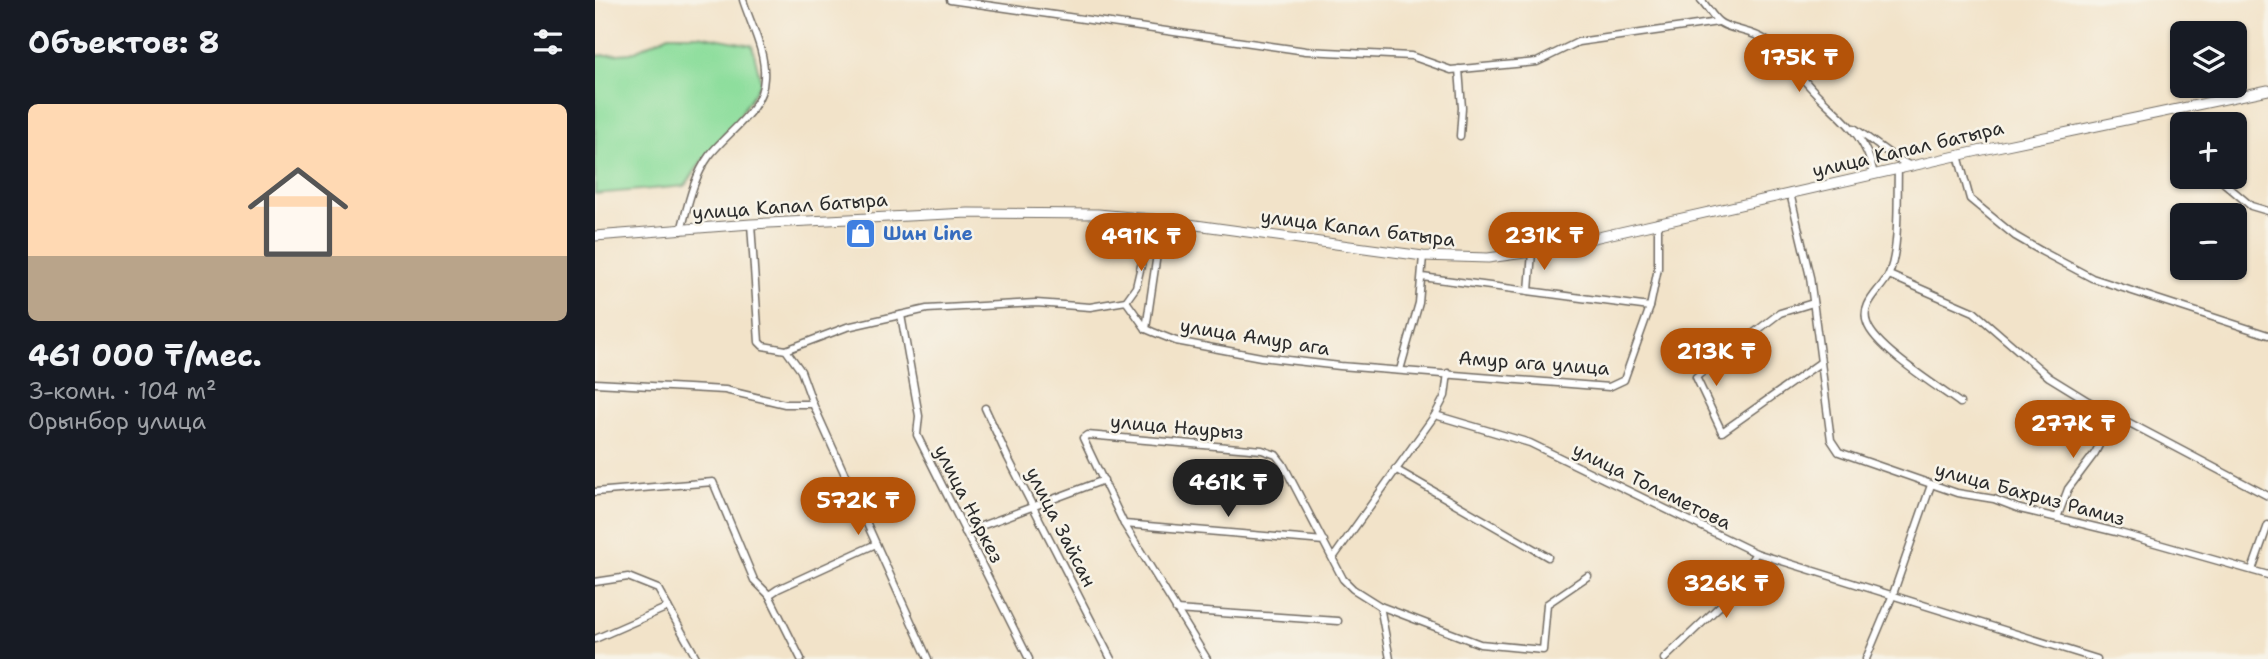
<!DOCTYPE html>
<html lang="ru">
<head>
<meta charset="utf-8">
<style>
  body { margin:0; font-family:"Shantell Sans",sans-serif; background:#20242c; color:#f1f3f6; height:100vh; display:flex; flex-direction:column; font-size:26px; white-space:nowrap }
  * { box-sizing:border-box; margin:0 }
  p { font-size:23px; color:#9ea1a6 }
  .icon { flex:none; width:38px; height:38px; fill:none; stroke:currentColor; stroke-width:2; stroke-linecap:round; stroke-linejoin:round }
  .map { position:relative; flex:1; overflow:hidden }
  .drawer { display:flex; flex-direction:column; background:#171b24; width:595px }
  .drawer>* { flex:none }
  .controls { position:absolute; left:1575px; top:21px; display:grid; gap:14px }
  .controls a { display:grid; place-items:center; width:77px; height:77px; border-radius:10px; background:#171b24; box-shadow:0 2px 5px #0004; font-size:35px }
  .price { position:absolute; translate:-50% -60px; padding:0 16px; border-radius:24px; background:#b45309; color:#fff; font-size:23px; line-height:46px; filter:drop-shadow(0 2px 4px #0008) }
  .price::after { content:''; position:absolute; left:50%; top:42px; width:21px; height:16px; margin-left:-10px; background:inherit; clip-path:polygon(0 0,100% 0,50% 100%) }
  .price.active { background:#222; color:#fff }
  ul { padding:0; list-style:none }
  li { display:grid; align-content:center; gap:14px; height:371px; padding:0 28px }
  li+li { border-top:2px solid #363941 }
  li span { display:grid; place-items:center; height:217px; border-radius:10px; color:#555 }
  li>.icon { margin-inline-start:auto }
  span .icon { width:126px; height:126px; fill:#fffc; stroke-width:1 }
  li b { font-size:30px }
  h2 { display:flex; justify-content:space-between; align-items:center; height:84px; padding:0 28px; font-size:30px }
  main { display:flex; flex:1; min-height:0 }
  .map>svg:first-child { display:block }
  .green { fill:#8ede9d; stroke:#5c8464; stroke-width:2 }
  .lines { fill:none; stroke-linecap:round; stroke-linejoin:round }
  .street-casing { stroke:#716b62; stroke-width:9 }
  .secondary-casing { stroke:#716b62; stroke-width:11 }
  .street { stroke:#fff; stroke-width:6 }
  .secondary { stroke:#fff; stroke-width:9 }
  .labels { text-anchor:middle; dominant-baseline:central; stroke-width:5; stroke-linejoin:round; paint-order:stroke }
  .street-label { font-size:19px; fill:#2b2b2b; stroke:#f7f3e8 }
  .shop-label { font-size:19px; font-weight:bold; fill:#366cbe; stroke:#f7f3e8; text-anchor:start }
</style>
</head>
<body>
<main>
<section class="drawer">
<h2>Объектов: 8<svg class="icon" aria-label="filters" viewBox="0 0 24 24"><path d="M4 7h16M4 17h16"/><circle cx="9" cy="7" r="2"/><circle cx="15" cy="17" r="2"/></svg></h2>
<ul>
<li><span style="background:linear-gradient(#ffd9b3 70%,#b9a48a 0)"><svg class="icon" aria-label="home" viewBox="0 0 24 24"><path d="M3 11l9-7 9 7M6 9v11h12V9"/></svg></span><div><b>461 000 ₸/мес.</b><p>3-комн. · 104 m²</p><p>Орынбор улица</p></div></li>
</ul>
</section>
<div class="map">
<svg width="1673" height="659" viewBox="0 0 1673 659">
  <rect width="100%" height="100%" fill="#f7f3e8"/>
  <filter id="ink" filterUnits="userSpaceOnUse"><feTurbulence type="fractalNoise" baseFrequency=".0143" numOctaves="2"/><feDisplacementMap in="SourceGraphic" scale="14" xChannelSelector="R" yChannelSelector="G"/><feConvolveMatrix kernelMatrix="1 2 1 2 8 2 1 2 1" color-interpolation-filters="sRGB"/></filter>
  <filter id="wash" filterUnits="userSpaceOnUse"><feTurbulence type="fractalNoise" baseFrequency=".00686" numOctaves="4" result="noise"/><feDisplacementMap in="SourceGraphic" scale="28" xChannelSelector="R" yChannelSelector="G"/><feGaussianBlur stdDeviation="1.57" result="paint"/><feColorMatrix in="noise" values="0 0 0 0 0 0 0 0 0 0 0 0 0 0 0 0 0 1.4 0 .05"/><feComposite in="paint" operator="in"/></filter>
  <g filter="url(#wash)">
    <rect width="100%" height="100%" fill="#f2e3c9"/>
    <!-- green -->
    <polygon class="green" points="74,35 104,35 157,45 166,82 140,122 106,162 90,186 0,194 0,56 36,53"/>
  </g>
  <g filter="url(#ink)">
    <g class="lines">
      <defs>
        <g id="street">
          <polyline points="355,0 711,51 816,56 856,70 942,62 983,42 1123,22"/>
          <path d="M1106 0C1112 6 1117 16 1123 21 1132 30 1158 30 1172 41 1189 55 1202 73 1217 89 1245 119 1269 130 1279 174"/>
          <polyline points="864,69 867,108 865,136"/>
          <polyline points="1259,128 1302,159 1316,166"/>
          <polyline points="1363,155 1375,199 1420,236 1446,251 1497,278 1673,335"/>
          <path d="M1303 169C1302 197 1305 252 1293 276 1285 291 1265 304 1272 323 1279 347 1343 387 1365 403"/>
          <polyline points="1622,177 1656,206 1673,211"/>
          <polyline points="1195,193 1215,277 1236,440 1244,452 1362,493 1399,499 1425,509 1521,532 1673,575"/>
          <path d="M86 231C93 205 98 178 114 156 133 131 168 111 169 78 171 52 156 25 148 0"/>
          <polyline points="1294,275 1379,312 1454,377 1493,401 1673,496"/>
          <polyline points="827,277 1055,307 1063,268 1063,222"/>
          <polyline points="934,291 937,252"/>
          <polyline points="531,301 541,287 557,219"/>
          <polyline points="1218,303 1185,313 1101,377 1127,432 1226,362"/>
          <polyline points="306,315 324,416 322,435 434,659"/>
          <polyline points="551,329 567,220"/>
          <polyline points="191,350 252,327 332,309 441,303 495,307 531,301 551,329 558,332 581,341 666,357 745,366 1014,387 1029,380 1055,307"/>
          <polyline points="805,370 824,303 828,256"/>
          <polyline points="0,383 130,390 190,404 218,404 206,371 191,350 168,346 164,342 156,224"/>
          <polyline points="218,404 333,659"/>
          <polyline points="390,408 413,458 516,659"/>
          <polyline points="840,415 935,443 1161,553 1502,659"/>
          <polyline points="800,469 953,557"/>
          <polyline points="0,492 118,482 159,580 174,595 206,659"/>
          <polyline points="1462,518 1473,489 1500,453 1520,414"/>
          <polyline points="529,524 612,659"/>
          <polyline points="370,532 509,480"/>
          <polyline points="729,541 529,524 488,438 492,435 667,450 681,455 688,464 748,579 758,589 785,606 885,644 948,650 952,604 993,576"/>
          <polyline points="738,558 840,415 850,396 853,373"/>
          <polyline points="1657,570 1673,525"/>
          <polyline points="0,582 33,577 63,589 102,659"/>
          <polyline points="174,595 183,589 281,544"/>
          <polyline points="785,606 795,659"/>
          <polyline points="581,610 743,621"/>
          <polyline points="0,639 73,607"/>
          <polyline points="1069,659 1129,602 1161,553"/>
          <polyline points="1271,659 1297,597 1336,485"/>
        </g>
        <polyline id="secondary" points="0,236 156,224 373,213 503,214 557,219 828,256 893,258 937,252 1383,151 1673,90"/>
      </defs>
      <!-- street casing -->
      <use href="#street" class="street-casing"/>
      <!-- secondary casing -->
      <use href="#secondary" class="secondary-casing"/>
      <!-- street -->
      <use href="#street" class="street"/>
      <!-- secondary -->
      <use href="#secondary" class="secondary"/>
    </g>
  </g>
  <!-- icons -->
  <defs>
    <symbol id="shop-square" viewBox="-11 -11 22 22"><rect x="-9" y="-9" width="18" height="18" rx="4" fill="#3f7fe0" stroke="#f7f3e8"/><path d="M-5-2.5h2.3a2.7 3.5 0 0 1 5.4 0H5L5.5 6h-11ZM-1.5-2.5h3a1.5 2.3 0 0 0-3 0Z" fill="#fff"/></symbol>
  </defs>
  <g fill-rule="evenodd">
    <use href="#shop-square" x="248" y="216" width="35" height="35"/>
  </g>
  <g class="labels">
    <!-- street labels -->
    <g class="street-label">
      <text transform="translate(1313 149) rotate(-13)">улица Капал батыра</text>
      <text transform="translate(195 206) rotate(-4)">улица Капал батыра</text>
      <text transform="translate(763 228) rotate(7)">улица Капал батыра</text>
      <text transform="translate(660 337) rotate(9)">улица Амур ага</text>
      <text transform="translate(939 363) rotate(4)">Амур ага улица</text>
      <text transform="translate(582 427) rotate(5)">улица Наурыз</text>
      <text transform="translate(1057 486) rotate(26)">улица Толеметова</text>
      <text transform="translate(1435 494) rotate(15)">улица Бахриз Рамиз</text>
      <text transform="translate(374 504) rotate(63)">улица Наркез</text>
      <text transform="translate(466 527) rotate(63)">улица Зайсан</text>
    </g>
    <!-- shop labels -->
    <g class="shop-label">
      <text x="288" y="233">Шин Line</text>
    </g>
  </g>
</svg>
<div class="controls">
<a><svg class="icon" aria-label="layers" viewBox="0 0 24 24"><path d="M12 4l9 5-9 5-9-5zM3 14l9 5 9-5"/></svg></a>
<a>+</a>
<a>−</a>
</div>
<b class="price" style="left:1204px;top:94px">175K ₸</b>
<b class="price" style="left:949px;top:272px">231K ₸</b>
<b class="price" style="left:546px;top:273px">491K ₸</b>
<b class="price" style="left:1121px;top:388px">213K ₸</b>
<b class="price" style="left:1478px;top:460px">277K ₸</b>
<b class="price active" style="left:633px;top:519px">461K ₸</b>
<b class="price" style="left:263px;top:537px">572K ₸</b>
<b class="price" style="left:1131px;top:620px">326K ₸</b>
</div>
</main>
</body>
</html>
